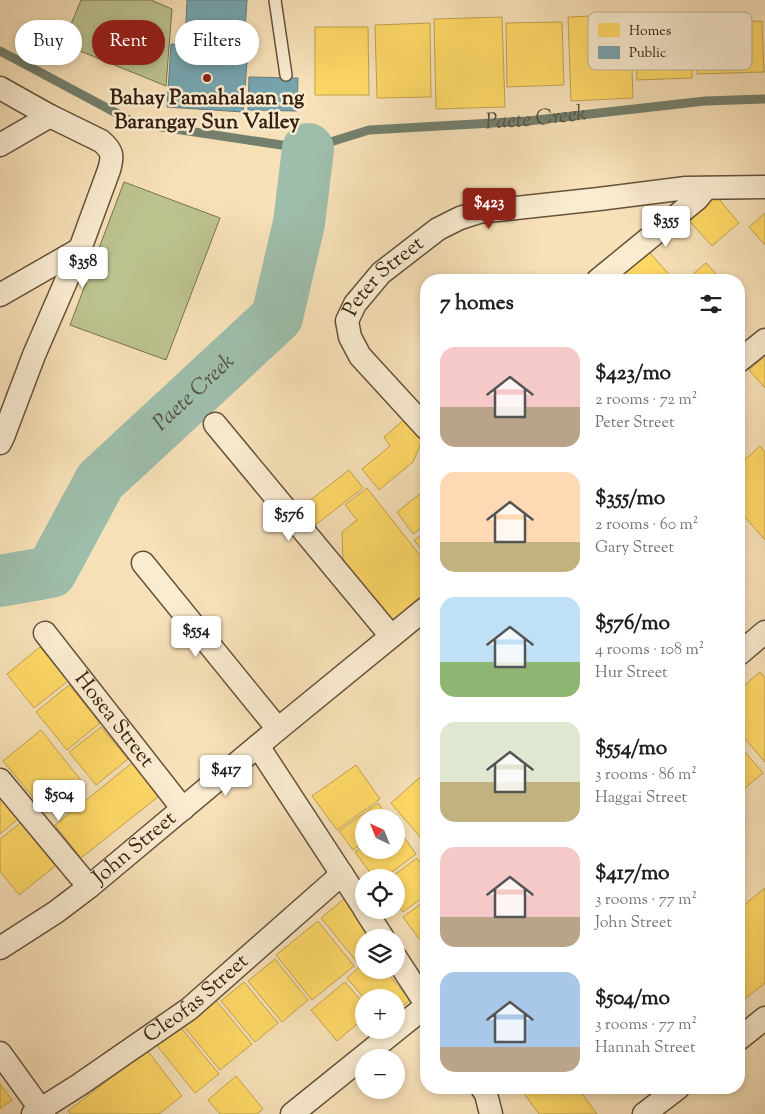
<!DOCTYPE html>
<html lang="en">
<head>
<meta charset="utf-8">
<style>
  body { margin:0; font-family:"Sorts Mill Goudy",serif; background:#f6f6f6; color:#202124; height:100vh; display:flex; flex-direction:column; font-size:19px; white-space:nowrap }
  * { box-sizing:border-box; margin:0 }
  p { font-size:16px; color:#757577 }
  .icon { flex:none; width:28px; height:28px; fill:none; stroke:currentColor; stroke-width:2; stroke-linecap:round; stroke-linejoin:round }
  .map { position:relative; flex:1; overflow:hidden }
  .side { position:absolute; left:420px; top:274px; width:325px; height:820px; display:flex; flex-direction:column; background:#fff; border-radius:20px; box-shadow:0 2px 8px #0003 }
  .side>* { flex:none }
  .guide { position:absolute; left:15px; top:20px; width:330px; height:45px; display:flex; gap:10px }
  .needle { width:32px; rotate:317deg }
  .controls { position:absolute; left:355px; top:809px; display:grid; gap:10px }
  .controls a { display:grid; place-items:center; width:50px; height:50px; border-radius:50%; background:#fff; box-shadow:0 2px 8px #0003; font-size:25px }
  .price { position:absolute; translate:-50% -42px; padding:0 11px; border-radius:5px; background:#fff; color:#222; font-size:16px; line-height:32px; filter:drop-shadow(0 1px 2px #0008) }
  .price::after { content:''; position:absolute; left:50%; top:30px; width:15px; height:11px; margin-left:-8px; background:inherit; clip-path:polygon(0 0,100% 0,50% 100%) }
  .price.current { background:#8f2418; color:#fff }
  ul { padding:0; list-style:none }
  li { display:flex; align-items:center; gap:15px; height:125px; padding:0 20px }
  li span { display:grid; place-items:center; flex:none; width:140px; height:100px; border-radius:15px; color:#555 }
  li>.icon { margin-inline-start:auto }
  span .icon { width:60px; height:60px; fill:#fffc; stroke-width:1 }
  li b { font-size:21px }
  h2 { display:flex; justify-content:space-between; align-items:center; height:60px; padding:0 20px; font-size:21px }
  .tag { padding:0 18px; border-radius:22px; background:#fff; box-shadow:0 2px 8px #0003; font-size:18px; line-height:45px }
  .tag.current { background:#8f2418; color:#fff }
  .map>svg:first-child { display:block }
  .green { fill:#bcc38f; stroke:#787250 }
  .homes { fill:#ffd966; stroke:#c2a24d }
  .public { fill:#76a5af; stroke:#627e80 }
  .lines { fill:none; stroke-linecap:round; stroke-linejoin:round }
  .stream { stroke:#74806e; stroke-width:9 }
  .river { stroke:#9ebeab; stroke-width:52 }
  .lane-casing { stroke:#66523c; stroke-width:14 }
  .street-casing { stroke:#66523c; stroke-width:25 }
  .lane { stroke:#faecd1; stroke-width:11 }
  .street { stroke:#faecd1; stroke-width:22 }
  .poi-dot { fill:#8f2418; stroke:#faecd1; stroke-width:2 }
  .labels { text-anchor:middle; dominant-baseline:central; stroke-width:5; stroke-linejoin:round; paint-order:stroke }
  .poi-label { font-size:21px; font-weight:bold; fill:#352212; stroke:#faecd1 }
  .street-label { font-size:21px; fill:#352212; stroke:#faecd1 }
  .water-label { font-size:22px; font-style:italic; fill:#545140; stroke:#faecd1 }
  .key { fill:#faecd1; stroke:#bfaf98; stroke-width:1 }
  .key-label { font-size:14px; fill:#352212 }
</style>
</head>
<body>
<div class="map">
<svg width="765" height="1114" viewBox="0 0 765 1114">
  <rect width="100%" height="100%" fill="#f7e1b8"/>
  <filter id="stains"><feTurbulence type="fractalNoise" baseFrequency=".004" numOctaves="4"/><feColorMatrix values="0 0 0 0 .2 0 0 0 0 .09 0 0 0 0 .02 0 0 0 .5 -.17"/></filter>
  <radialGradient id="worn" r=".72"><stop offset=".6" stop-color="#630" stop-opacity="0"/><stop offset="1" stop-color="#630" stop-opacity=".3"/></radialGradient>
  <!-- green -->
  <g class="green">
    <polygon points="81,0 151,0 172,9 166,86 63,44"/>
    <polygon points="124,182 220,218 166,360 70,325"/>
  </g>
  <!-- homes -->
  <g class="homes">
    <polygon points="630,14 633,98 571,101 568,17"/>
    <polygon points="502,17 505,107 436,109 434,19"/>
    <polygon points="762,21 764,72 697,74 695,24"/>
    <polygon points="562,22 564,85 507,87 506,23"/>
    <polygon points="691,22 692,78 637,80 635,24"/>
    <polygon points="430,23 431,97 377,98 375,25"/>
    <polygon points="315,27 368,27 369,95 315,95"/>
    <polygon points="713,192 739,223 712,246 685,216"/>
    <polygon points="765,213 765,245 749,227"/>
    <polygon points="644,246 673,279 671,280 629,280 619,268"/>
    <polygon points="706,263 722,280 686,280"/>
    <polygon points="765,356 765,388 749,370"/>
    <polygon points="405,419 422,441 413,462 379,490 362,469 390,446 384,437"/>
    <polygon points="760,446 765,452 765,540 739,510 739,465"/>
    <polygon points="349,470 363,488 309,530 295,512"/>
    <polygon points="367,488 426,563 426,595 391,623 343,561 342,532 357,520 345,505"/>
    <polygon points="426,489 426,524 413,534 397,512"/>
    <polygon points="426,532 426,556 414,540"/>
    <polygon points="40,647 68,681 34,708 7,674"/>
    <polygon points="760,672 765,678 765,762 739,732 739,690"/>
    <polygon points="69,685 100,723 67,750 36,712"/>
    <polygon points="101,727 128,759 96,785 69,752"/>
    <polygon points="41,730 83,783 46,813 3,761"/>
    <polygon points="739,745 763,773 739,793"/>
    <polygon points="132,763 159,796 81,858 55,825"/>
    <polygon points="356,765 380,799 337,830 312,796"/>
    <polygon points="426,772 426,844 391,803"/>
    <polygon points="0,798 18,819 0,834"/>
    <polygon points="378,803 389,818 364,818 364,842 353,850 339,831"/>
    <polygon points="24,820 59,863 19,895 0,871 0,839"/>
    <polygon points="396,826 416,854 384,878 374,878 355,852 364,846 364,850 396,850"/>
    <polygon points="417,858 426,871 426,895 403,912 396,903 396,878 390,878"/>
    <polygon points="765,888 765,983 745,999 739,991 739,909"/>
    <polygon points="345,898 378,938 364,938 364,956 357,962 321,918"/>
    <polygon points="426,900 426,934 419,939 403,917"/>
    <polygon points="318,921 354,966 312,1000 276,955"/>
    <polygon points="275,959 308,1000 282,1022 248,981"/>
    <polygon points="364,963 364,970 385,970 410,1000 396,1012 396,998 364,998 347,978"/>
    <polygon points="244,982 278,1023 255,1042 221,1001"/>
    <polygon points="345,982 364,1004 364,1018 337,1041 311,1010"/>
    <polygon points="213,997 252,1044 220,1070 181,1023"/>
    <polygon points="178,1024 219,1074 195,1093 155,1043"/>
    <polygon points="147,1050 182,1096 159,1114 71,1114 68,1111"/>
    <polygon points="236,1076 263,1109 257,1114 220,1114 208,1100"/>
    <polygon points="0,1084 12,1100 0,1109"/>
    <polygon points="520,1088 578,1088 597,1114 539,1114"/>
  </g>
  <!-- public -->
  <g class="public">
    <polygon points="187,0 247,0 244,46 185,43"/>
    <polygon points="171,44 248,50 243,112 167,107"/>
    <polygon points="249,77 298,78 297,111 248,110"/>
  </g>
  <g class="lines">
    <!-- stream -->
    <path class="stream" id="s1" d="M0 51 135 123 308 149 369 130 528 121 705 101 765 99"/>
    <!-- river -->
    <path class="river" id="s2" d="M0 581 51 572 100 481 277 317 299 223 308 149"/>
    <defs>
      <polyline id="lane" points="275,0 286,75"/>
      <g id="street">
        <path d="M0 88 50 116 101 141C113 151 113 156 109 170L80 249 34 355 3 437 0 443"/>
        <polyline points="0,145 50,116"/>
        <polyline points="598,280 697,199 706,188"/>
        <polyline points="0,295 80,249"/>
        <polyline points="739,361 765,340"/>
        <polyline points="215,424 391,636"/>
        <path id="s3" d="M426 428 360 356 350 337 347 321 355 304 381 273 438 229 460 218 479 212 599 199 686 188 765 187"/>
        <polyline points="143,563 278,729"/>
        <path id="s4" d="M45 633 183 809"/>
        <polyline points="739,654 765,632"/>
        <polyline points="258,746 364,908"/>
        <polyline points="0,780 89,887"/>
        <polyline points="365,910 383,938"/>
        <path id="s5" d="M0 948 56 912 89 887 278 729 426 608"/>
        <polyline points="396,958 426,1004"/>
        <polyline points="739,1039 765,1018"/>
        <polyline points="0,1053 44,1114"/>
        <polyline points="482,1088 486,1094 491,1114"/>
        <path id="s6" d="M33 1114 79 1085 189 1009 342 874"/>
        <polyline points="292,1114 426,1006"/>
        <polyline points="644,1114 678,1088"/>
      </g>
    </defs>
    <!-- lane casing -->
    <use href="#lane" class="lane-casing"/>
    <!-- street casing -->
    <use href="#street" class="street-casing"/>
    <!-- lane -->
    <use href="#lane" class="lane"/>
    <!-- street -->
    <use href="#street" class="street"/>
  </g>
  <!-- markers -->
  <circle class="poi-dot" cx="207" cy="78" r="5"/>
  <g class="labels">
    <!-- poi labels -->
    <g class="poi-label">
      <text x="207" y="99">Bahay Pamahalaan ng<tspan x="207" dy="24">Barangay Sun Valley</tspan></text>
    </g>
    <!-- street labels -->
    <g class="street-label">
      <text stroke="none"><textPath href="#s3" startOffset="194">Peter Street</textPath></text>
      <text stroke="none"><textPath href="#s4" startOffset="111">Hosea Street</textPath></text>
      <text stroke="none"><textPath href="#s5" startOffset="168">John Street</textPath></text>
      <text stroke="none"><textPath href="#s6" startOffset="200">Cleofas Street</textPath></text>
    </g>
    <!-- water labels -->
    <g class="water-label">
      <text stroke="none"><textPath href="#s1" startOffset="559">Paete Creek</textPath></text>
      <text stroke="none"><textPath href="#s2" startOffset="284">Paete Creek</textPath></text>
    </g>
  </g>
  <!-- legend -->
  <rect x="588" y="12" width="164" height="58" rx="8" class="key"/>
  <rect x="598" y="23" width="22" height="14" fill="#ffd966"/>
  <rect x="598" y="46" width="22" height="13" fill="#76a5af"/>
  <g class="key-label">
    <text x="629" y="35">Homes</text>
    <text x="629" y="57">Public</text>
  </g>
  <rect width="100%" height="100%" filter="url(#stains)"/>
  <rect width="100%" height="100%" fill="url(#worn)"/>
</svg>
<div class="controls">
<a><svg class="needle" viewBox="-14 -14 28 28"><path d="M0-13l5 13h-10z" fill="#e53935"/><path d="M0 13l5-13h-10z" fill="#757577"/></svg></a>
<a><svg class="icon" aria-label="locate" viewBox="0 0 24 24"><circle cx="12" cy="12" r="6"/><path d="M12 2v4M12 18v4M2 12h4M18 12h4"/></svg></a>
<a><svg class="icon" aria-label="layers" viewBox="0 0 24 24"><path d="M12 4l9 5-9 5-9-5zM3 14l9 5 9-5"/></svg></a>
<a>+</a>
<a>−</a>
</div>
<b class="price current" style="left:489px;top:230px">$423</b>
<b class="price" style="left:666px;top:248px">$355</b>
<b class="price" style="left:83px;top:289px">$358</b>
<b class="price" style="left:289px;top:542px">$576</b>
<b class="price" style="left:196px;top:658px">$554</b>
<b class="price" style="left:226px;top:797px">$417</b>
<b class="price" style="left:59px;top:822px">$504</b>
<div class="guide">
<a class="tag">Buy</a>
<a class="tag current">Rent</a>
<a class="tag">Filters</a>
</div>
<section class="side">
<h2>7 homes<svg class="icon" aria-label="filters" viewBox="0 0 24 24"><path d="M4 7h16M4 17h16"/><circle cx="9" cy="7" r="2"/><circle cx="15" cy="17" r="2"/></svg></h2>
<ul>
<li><span style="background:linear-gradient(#f6c9c9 60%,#b9a48a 0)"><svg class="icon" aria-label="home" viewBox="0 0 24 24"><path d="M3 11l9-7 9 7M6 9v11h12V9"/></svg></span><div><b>$423/mo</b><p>2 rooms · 72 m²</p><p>Peter Street</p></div></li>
<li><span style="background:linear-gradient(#ffd9b3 70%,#c2b280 0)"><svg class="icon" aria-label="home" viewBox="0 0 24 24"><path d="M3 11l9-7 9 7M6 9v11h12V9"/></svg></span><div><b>$355/mo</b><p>2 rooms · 60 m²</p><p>Gary Street</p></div></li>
<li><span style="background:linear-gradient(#bfe0f5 65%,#8fb573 0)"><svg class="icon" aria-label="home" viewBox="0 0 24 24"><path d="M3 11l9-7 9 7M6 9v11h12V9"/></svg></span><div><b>$576/mo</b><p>4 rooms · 108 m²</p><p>Hur Street</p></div></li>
<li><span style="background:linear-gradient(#dfe7d0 60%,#c2b280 0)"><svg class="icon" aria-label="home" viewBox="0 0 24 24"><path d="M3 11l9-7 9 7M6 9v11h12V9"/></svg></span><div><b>$554/mo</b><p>3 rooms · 86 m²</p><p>Haggai Street</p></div></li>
<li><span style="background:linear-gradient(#f6c9c9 70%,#b9a48a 0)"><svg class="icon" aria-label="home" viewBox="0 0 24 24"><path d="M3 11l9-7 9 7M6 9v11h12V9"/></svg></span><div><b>$417/mo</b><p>3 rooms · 77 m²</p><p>John Street</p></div></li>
<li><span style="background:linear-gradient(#a9c7e8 75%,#b9a48a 0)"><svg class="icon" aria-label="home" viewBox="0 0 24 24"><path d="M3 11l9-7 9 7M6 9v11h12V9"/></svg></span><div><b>$504/mo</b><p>3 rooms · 77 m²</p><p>Hannah Street</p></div></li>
</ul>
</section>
</div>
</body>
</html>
